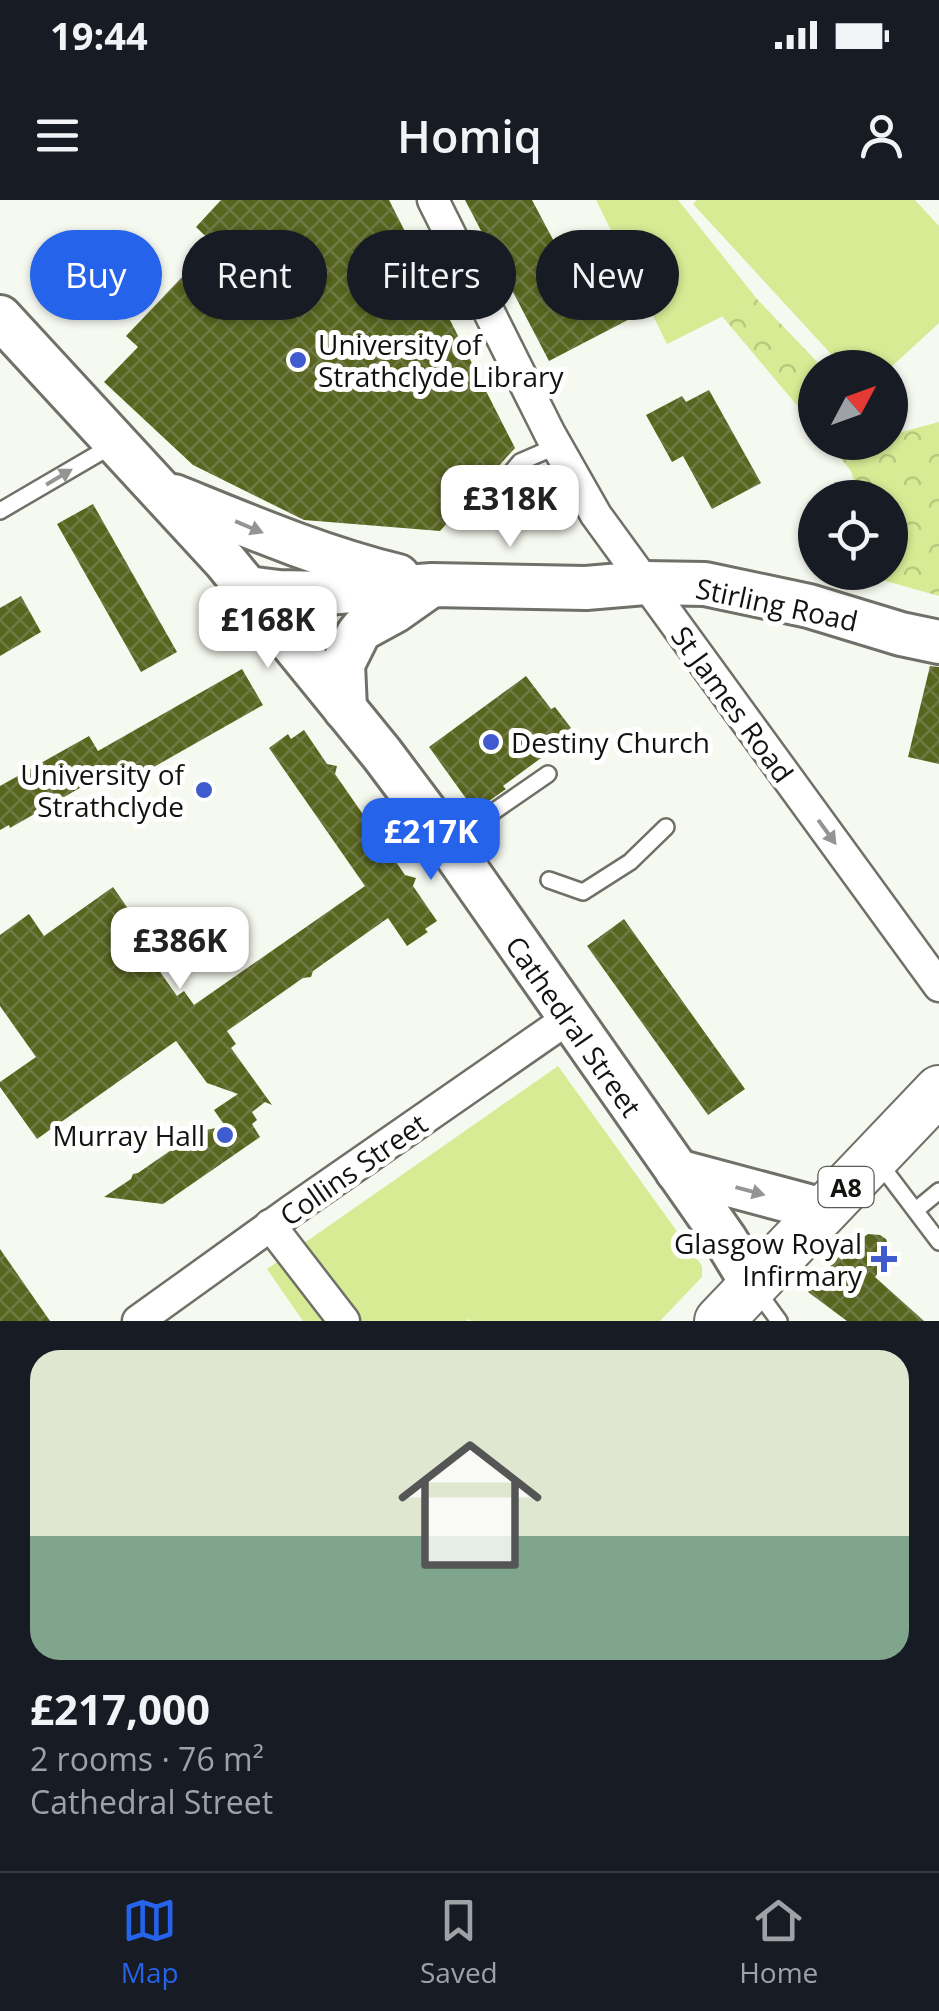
<!DOCTYPE html>
<html lang="en">
<head>
<meta charset="utf-8">
<style>
  body { margin:0; font-family:"Open Sans",sans-serif; background:#20242c; color:#f1f3f6; height:100vh; display:flex; flex-direction:column; font-size:38px; white-space:nowrap }
  * { box-sizing:border-box; margin:0 }
  p { font-size:32px; color:#9ea1a6 }
  .icon { flex:none; width:55px; height:55px; fill:none; stroke:currentColor; stroke-width:2; stroke-linecap:round; stroke-linejoin:round }
  .map { position:relative; height:1121px; overflow:hidden }
  .sheet { display:flex; flex-direction:column; background:#171b24; flex:1 }
  .sheet>* { flex:none }
  .top-card { position:absolute; left:30px; top:30px; width:880px; height:90px; display:flex; gap:20px }
  .needle { width:65px; rotate:49deg }
  .tools { position:absolute; left:798px; top:150px; display:grid; gap:20px }
  .tools a { display:grid; place-items:center; width:110px; height:110px; border-radius:50%; background:#171b24; box-shadow:0 2px 8px #0004; font-size:50px }
  .price { position:absolute; translate:-50% -85px; padding:0 22px; border-radius:20px; background:#fff; color:#222; font-size:32px; line-height:65px; filter:drop-shadow(0 2px 5px #0008) }
  .price::after { content:''; position:absolute; left:50%; top:60px; width:30px; height:22px; margin-left:-15px; background:inherit; clip-path:polygon(0 0,100% 0,50% 100%) }
  .price.selected { background:#2563eb; color:#fff }
  ul { padding:0; list-style:none }
  li { display:grid; align-content:center; gap:20px; height:530px; padding:0 30px }
  li span { display:grid; place-items:center; height:310px; border-radius:30px; color:#555 }
  li>.icon { margin-inline-start:auto }
  span .icon { width:180px; height:180px; fill:#fffc; stroke-width:1 }
  li b { font-size:42px }
  .chip { padding:0 35px; border-radius:45px; background:#171b24; box-shadow:0 2px 8px #0004; font-size:35px; line-height:90px }
  .chip.selected { background:#2563eb; color:#fff }
  .status { display:flex; justify-content:space-between; align-items:center; height:70px; padding:0 50px; background:#171b24; direction:ltr }
  .status svg { height:28px; fill:currentColor }
  header { display:flex; justify-content:space-between; align-items:center; height:130px; padding:0 30px; background:#171b24; font-size:45px; font-weight:600 }
  .tab-bar { display:flex; justify-content:space-around; align-items:center; height:140px; border-top:2px solid #363941; background:#171b24; font-size:28px; color:#9ea1a6 }
  .tab-bar a { display:grid; justify-items:center; gap:5px }
  .tab-bar .selected { color:#2563eb }
  .map>svg:first-child { display:block }
  .forest { fill:url(#forest-crowns) }
  .park { fill:#d6eb94 }
  .building { fill:url(#building-cross-hatch) }
  .lines { fill:none; stroke-linecap:round; stroke-linejoin:round }
  .lane-casing { stroke:#6f7168; stroke-width:20 }
  .street-casing { stroke:#6f7168; stroke-width:35 }
  .secondary-casing { stroke:#6f7168; stroke-width:48 }
  .primary-casing { stroke:#6f7168; stroke-width:52 }
  .lane { stroke:#fff; stroke-width:15 }
  .street { stroke:#fff; stroke-width:30 }
  .secondary { stroke:#fff; stroke-width:42 }
  .primary { stroke:#fff; stroke-width:48 }
  .oneway { fill:#949593 }
  .poi-dot { fill:#405bcd; stroke:#fff; stroke-width:4 }
  .labels { text-anchor:middle; dominant-baseline:central; stroke-width:10; stroke-linejoin:round; paint-order:stroke }
  .shield { fill:#fff; stroke:#595a57; stroke-width:2.5 }
  .shield-label { font-size:25px; font-weight:bold; fill:#12130f }
  .poi-label { font-size:28px; fill:#12130f; stroke:#fff; text-anchor:end }
  .street-label { font-size:28px; fill:#12130f; stroke:#fff }
</style>
</head>
<body>
<div class="status"><b>19:44</b><svg viewBox="0 0 49 12"><path d="M0 12V9h3v3zM5 12V6h3v6zM10 12V3h3v9zM15 12V0h3v12zM26 1h20v11H26zM47 4h2v5h-2z"/></svg></div>
<header><svg class="icon" aria-label="menu" viewBox="0 0 24 24"><path d="M4 6h16M4 12h16M4 18h16"/></svg>Homiq<svg class="icon" aria-label="person" viewBox="0 0 24 24"><circle cx="12" cy="8" r="4"/><path d="M4 21q1-7 8-7t8 7"/></svg></header>
<div class="map">
<svg width="939" height="1121" viewBox="0 0 939 1121">
  <defs>
    <pattern id="forest-crowns" width="20" height="18" patternUnits="userSpaceOnUse" patternTransform="scale(2.5)"><rect width="20" height="18" fill="#d6eb94"/><path d="M2 6a3 3 0 1 1 6 0M12 15a3 3 0 1 1 6 0" fill="none" stroke="#b7c97e"/></pattern>
    <pattern id="building-cross-hatch" width="8" height="8" patternUnits="userSpaceOnUse" patternTransform="scale(2.5)"><rect width="8" height="8" fill="#58651f"/><path d="M0 0l8 8M0 8l8-8" fill="none" stroke="#707a45"/></pattern>
  </defs>
  <rect width="100%" height="100%" fill="#f6f9ef"/>
  <!-- forest -->
  <g class="forest">
    <polygon points="757,99 822,167 815,168 815,227 722,116"/>
    <polygon points="939,222 939,396 882,380 880,373 890,372 890,298 859,297 851,271 828,243 890,242 890,235"/>
  </g>
  <!-- park -->
  <g class="park">
    <polygon points="596,0 678,0 757,99 667,144"/>
    <polygon points="697,0 915,0 939,26 939,123 890,168 843,167 693,4"/>
    <polygon points="558,866 702,1066 702,1077 660,1121 471,1121 469,1119 466,1121 303,1121 267,1069"/>
  </g>
  <!-- building -->
  <g class="building">
    <polygon points="221,0 389,0 515,248 440,331 304,320 193,265 104,182 138,147 126,136 182,77 193,87 224,54 196,27"/>
    <polygon points="465,0 532,0 574,79 616,56 645,111 549,161"/>
    <polygon points="709,190 761,283 712,309 683,256 672,262 646,215 682,196 686,202"/>
    <polygon points="93,304 177,452 141,472 57,324"/>
    <polygon points="21,396 41,432 0,456 0,408"/>
    <polygon points="930,466 939,467 939,564 908,557"/>
    <polygon points="242,469 263,505 115,589 106,573 10,628 9,625 0,630 0,586 89,536 98,551"/>
    <polygon points="526,476 551,509 555,507 571,528 548,544 552,550 503,586 506,589 475,611 429,547"/>
    <polygon points="304,530 327,564 337,566 335,574 405,675 416,678 413,686 437,721 425,729 428,732 407,746 388,718 313,771 311,777 303,778 227,831 236,844 231,848 272,905 265,902 252,912 257,920 252,924 260,937 163,1004 104,997 131,979 133,974 138,973 190,937 192,933 225,926 214,910 238,894 207,883 176,841 37,939 0,887 0,882 36,857 0,806 0,735 29,714 44,736 113,687 136,720 128,726 177,796 184,791 194,805 365,686 269,548 288,534 291,539"/>
    <polygon points="624,719 745,889 708,915 587,746"/>
    <polygon points="868,1034 880,1035 886,1039 890,1050 888,1060 875,1077 924,1121 847,1121 808,1092 838,1057 842,1060 858,1041"/>
    <polygon points="0,1049 50,1121 0,1121"/>
  </g>
  <g class="lines">
    <defs>
      <g id="lane">
        <polyline points="0,311 113,245"/>
        <polyline points="533,312 504,281 520,262 557,246"/>
        <polyline points="451,641 548,574"/>
        <polyline points="549,680 583,692 630,662 666,627"/>
        <polyline points="877,960 939,1042"/>
        <polyline points="916,1010 939,991"/>
        <polyline points="755,1088 779,1121"/>
      </g>
      <g id="street">
        <polyline points="433,0 550,234 596,315 939,786"/>
        <polyline points="270,1025 344,1121"/>
        <polyline points="138,1121 291,1011 569,818"/>
      </g>
      <g id="secondary">
        <polyline points="0,117 225,361 382,554 436,626 725,1039 753,1085"/>
        <path d="M174 296C248 326 320 357 398 376"/>
        <polyline points="247,388 279,392 326,393 432,385 586,388 645,383 705,384 809,406 901,434 939,442"/>
        <polyline points="345,509 343,464 358,434 362,429 395,411 429,387"/>
        <polyline points="677,971 823,1010"/>
      </g>
      <polyline id="primary" points="719,1121 939,890"/>
    </defs>
    <!-- lane casing -->
    <use href="#lane" class="lane-casing"/>
    <!-- street casing -->
    <use href="#street" class="street-casing"/>
    <!-- secondary casing -->
    <use href="#secondary" class="secondary-casing"/>
    <!-- primary casing -->
    <use href="#primary" class="primary-casing"/>
    <!-- lane -->
    <use href="#lane" class="lane"/>
    <!-- street -->
    <use href="#street" class="street"/>
    <!-- secondary -->
    <use href="#secondary" class="secondary"/>
    <!-- primary -->
    <use href="#primary" class="primary"/>
  </g>
  <!-- one-way arrows -->
  <defs><path id="oneway-solid" d="M-6-.8H1V-3.2L6.5 0L1 3.2V.8H-6Z" transform="scale(2.5)"/></defs>
  <g class="oneway">
    <use href="#oneway-solid" transform="translate(59 277) rotate(-31)"/>
    <use href="#oneway-solid" transform="translate(249 327) rotate(23)"/>
    <use href="#oneway-solid" transform="translate(827 632) rotate(54)"/>
    <use href="#oneway-solid" transform="translate(750 991) rotate(15)"/>
  </g>
  <!-- markers -->
  <g class="poi-dot">
    <circle cx="298" cy="160" r="10"/>
    <circle cx="491" cy="542" r="10"/>
    <circle cx="204" cy="590" r="10"/>
    <circle cx="225" cy="935" r="10"/>
    <path d="M879 1044h10v10h10v10h-10v10h-10v-10h-10v-10h10z"/>
  </g>
  <g class="labels">
    <!-- shield labels -->
    <rect class="shield" x="818.5" y="967" width="55" height="40" rx="8"/>
    <g class="shield-label">
      <text x="846" y="987">A8</text>
    </g>
    <!-- poi labels -->
    <g class="poi-label">
      <text x="318" y="144" text-anchor="start">University of<tspan x="318" dy="32">Strathclyde Library</tspan></text>
      <text x="511" y="542" text-anchor="start">Destiny Church</text>
      <text x="184" y="574">University of<tspan x="184" dy="32">Strathclyde</tspan></text>
      <text x="205" y="935">Murray Hall</text>
      <text x="862" y="1043">Glasgow Royal<tspan x="862" dy="32">Infirmary</tspan></text>
    </g>
    <!-- street labels -->
    <g class="street-label">
      <text transform="translate(777 404) rotate(12)">Stirling Road</text>
      <text transform="translate(733 504) rotate(54)">St James Road</text>
      <text transform="translate(574 826) rotate(55)">Cathedral Street</text>
      <text transform="translate(353 969) rotate(-35)">Collins Street</text>
    </g>
  </g>
</svg>
<div class="tools">
<a><svg class="needle" viewBox="-14 -14 28 28"><path d="M0-13l5 13h-10z" fill="#e53935"/><path d="M0 13l5-13h-10z" fill="#9ea1a6"/></svg></a>
<a><svg class="icon" aria-label="locate" viewBox="0 0 24 24"><circle cx="12" cy="12" r="6"/><path d="M12 2v4M12 18v4M2 12h4M18 12h4"/></svg></a>
</div>
<b class="price" style="left:510px;top:350px">£318K</b>
<b class="price" style="left:268px;top:471px">£168K</b>
<b class="price selected" style="left:431px;top:683px">£217K</b>
<b class="price" style="left:180px;top:792px">£386K</b>
<div class="top-card">
<a class="chip selected">Buy</a>
<a class="chip">Rent</a>
<a class="chip">Filters</a>
<a class="chip">New</a>
</div>
</div>
<section class="sheet">
<ul>
<li><span style="background:linear-gradient(#dfe7d0 60%,#7fa58c 0)"><svg class="icon" aria-label="home" viewBox="0 0 24 24"><path d="M3 11l9-7 9 7M6 9v11h12V9"/></svg></span><div><b>£217,000</b><p>2 rooms · 76 m²</p><p>Cathedral Street</p></div></li>
</ul>
</section>
<nav class="tab-bar">
<a class="selected"><svg class="icon" aria-label="map" viewBox="0 0 24 24"><path d="M3 6l6-2 6 2 6-2v14l-6 2-6-2-6 2zM9 4v14M15 6v14"/></svg>Map</a>
<a><svg class="icon" aria-label="saved" viewBox="0 0 24 24"><path d="M7 4h10v16l-5-4-5 4z"/></svg>Saved</a>
<a><svg class="icon" aria-label="home" viewBox="0 0 24 24"><path d="M3 11l9-7 9 7M6 9v11h12V9"/></svg>Home</a>
</nav>
</body>
</html>
